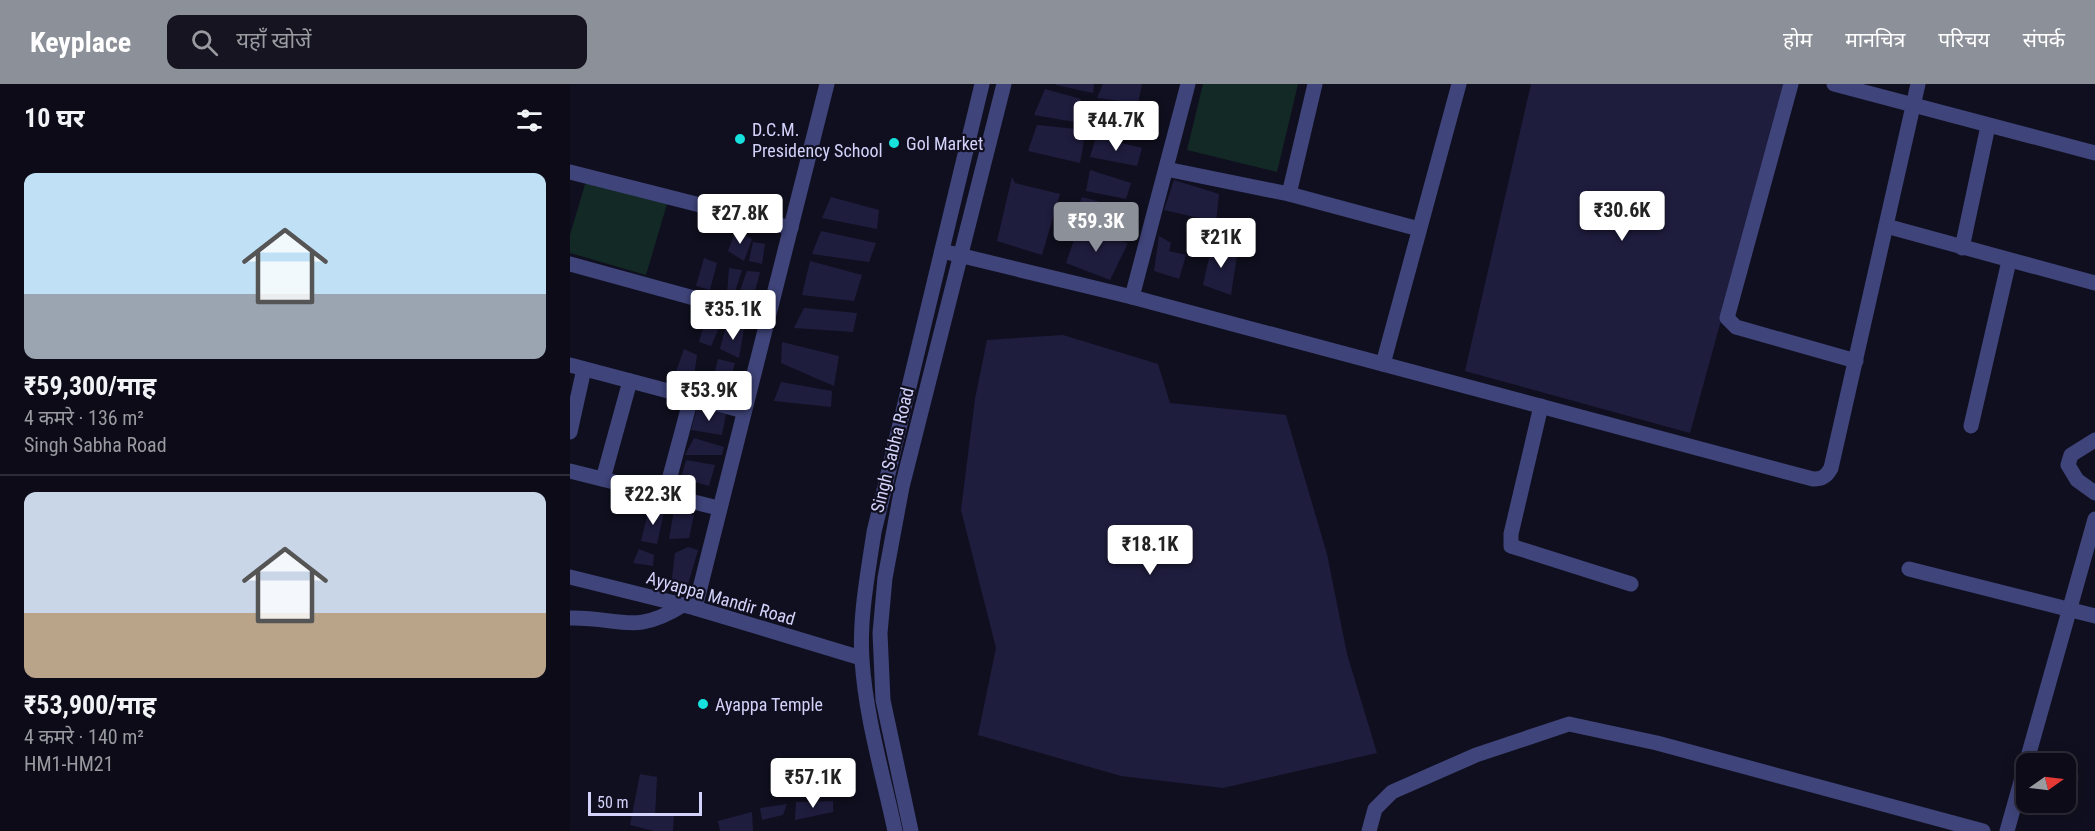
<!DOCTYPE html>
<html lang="hi">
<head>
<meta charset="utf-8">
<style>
  body { margin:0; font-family:"Roboto Condensed","Noto Sans Devanagari",sans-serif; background:#151420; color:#f1f3f6; height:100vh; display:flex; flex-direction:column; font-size:22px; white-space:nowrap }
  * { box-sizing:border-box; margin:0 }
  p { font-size:20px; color:#9a9ba1 }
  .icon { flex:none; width:33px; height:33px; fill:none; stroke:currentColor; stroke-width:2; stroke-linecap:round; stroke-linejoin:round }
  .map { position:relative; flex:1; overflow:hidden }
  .panel { display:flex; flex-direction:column; background:#0c0b17; width:570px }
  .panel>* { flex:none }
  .needle { width:39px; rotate:76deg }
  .controls { position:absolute; left:1446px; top:669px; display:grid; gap:12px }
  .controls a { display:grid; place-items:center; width:60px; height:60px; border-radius:12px; background:#0c0b17; box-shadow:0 3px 15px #0003,0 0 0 2px #2c2b36; font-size:30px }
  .scale { position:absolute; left:18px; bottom:15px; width:114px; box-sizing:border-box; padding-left:6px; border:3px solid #d2d2fa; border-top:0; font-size:16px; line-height:21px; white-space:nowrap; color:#d2d2fa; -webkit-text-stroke:4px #100f1f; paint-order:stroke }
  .price { position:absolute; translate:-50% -51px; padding:0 14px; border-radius:6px; background:#fff; color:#222; font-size:20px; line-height:39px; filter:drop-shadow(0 2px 3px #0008) }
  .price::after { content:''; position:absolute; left:50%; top:36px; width:18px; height:14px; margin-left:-9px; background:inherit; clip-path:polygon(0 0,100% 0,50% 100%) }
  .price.on { background:#8c9099; color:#fff }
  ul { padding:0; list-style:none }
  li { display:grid; align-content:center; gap:12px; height:318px; padding:0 24px }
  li+li { border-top:2px solid #2c2b36 }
  li span { display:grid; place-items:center; height:186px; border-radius:12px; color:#555 }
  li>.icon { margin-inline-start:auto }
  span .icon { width:108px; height:108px; fill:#fffc; stroke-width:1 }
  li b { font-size:26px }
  h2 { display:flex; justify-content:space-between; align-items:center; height:72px; padding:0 24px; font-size:26px }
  header { display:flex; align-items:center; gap:36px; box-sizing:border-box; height:84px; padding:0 30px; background:#8c9099; color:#fff }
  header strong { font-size:28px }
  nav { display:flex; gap:33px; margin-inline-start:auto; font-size:21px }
  .search { width:420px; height:54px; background:#151420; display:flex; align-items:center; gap:15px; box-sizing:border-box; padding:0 21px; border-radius:12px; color:#9a9ba1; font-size:22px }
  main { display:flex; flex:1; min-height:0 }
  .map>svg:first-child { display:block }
  .green { fill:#132925 }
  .building { fill:#1f1d3e }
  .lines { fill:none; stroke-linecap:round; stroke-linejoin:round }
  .minor { stroke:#3f447a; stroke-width:15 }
  .poi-dot { fill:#17e1dc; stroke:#100f1f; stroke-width:2 }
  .labels { text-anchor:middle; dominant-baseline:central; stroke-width:4.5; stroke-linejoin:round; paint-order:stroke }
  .poi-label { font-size:18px; fill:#d2d2fa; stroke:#100f1f; text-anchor:start }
  .street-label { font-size:18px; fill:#d2d2fa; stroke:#100f1f }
</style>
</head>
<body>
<header>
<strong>Keyplace</strong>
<div class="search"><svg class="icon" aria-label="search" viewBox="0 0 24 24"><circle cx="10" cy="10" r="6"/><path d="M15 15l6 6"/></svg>यहाँ खोजें</div>
<nav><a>होम</a><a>मानचित्र</a><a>परिचय</a><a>संपर्क</a></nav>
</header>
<main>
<section class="panel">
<h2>10 घर<svg class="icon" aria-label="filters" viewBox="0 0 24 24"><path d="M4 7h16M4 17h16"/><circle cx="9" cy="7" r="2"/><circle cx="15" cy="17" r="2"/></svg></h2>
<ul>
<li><span style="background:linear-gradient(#bfe0f5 65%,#9aa5b1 0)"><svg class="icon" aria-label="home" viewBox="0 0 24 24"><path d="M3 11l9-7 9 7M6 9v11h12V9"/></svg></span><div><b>₹59,300/माह</b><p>4 कमरे · 136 m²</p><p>Singh Sabha Road</p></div></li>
<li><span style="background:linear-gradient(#c9d6e8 65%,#b9a48a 0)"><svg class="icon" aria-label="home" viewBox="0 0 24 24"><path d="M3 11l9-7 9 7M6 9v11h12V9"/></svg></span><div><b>₹53,900/माह</b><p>4 कमरे · 140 m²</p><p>HM1-HM21</p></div></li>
</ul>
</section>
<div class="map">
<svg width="1525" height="747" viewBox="0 0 1525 747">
  <rect width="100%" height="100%" fill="#100f1f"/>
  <!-- green -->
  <g class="green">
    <polygon points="633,0 728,0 707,88 617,66"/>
    <polygon points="16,97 97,120 76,191 0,169 0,151"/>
  </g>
  <!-- building -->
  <g class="building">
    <polygon points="486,0 524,0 523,9 486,1"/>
    <polygon points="533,0 572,0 568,19 527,14"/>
    <polygon points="961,0 1216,0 1120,349 895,287"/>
    <polygon points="475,5 511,15 505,38 464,31"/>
    <polygon points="527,20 550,27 542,48 520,47"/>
    <polygon points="467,41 516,46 510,79 458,67"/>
    <polygon points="526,53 572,64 567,82 520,73"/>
    <polygon points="520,86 561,99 556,115 516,107"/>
    <polygon points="442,93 445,99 490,110 472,171 427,157"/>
    <polygon points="604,96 649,110 646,138 594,126"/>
    <polygon points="261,113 309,126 307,145 252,134"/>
    <polygon points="512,113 556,125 552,146 505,132"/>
    <polygon points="508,144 558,159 540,196 496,179"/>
    <polygon points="166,146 182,155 174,177 158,167"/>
    <polygon points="251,147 306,159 299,178 242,170"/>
    <polygon points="589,152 601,159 599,167 616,171 609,195 584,187"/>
    <polygon points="183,158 195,160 192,180 179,177"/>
    <polygon points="642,160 668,165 661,211 633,201"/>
    <polygon points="134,174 147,179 140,206 126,202"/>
    <polygon points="240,177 292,191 284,217 232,211"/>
    <polygon points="159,184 172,186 163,214 157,210"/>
    <polygon points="177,187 190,188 183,215 168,212"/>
    <polygon points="234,224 287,229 283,248 224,244"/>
    <polygon points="136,234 152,237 141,262 129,258"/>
    <polygon points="156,242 174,245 169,274 150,265"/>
    <polygon points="493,251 588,280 600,319 716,331 757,470 777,570 807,669 653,704 551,692 408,651 426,564 391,426 405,315 417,256"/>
    <polygon points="212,258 269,272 264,302 211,279"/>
    <polygon points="114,265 127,271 123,299 103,296"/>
    <polygon points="148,275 165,279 157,307 140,307"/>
    <polygon points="211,298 262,307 261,323 204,317"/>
    <polygon points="127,324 156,330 152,351 121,346"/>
    <polygon points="124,354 154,363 152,371 115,371"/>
    <polygon points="116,376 145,381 139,402 111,394"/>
    <polygon points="80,421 94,428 87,460 71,457"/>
    <polygon points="104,426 124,431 119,454 99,455"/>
    <polygon points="118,463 128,466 117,504 101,502 105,469"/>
    <polygon points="69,465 84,471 83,482 63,479"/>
    <polygon points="1496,687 1509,691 1505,721 1496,720"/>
    <polygon points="70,690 87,693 85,732 104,730 103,747 84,747 60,741"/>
    <polygon points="263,717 263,728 225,736 226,718"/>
    <polygon points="217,720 213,731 192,736 190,724"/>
    <polygon points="182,728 183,747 150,747 148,737"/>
  </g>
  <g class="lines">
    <!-- minor -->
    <g class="minor">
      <polyline points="1221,0 1157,234 1166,243 1286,277"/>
      <polyline points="1264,0 1525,69"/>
      <polyline points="596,85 719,110 849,145"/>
      <polyline points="0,88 221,144"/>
      <polyline points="719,110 745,0"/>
      <polyline points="1316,142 1525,199"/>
      <polyline points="1392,164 1418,42"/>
      <path d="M372 167 562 213 1243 395C1252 395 1256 393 1261 384L1348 0"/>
      <polyline points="0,180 197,234"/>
      <polyline points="562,213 618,0"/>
      <polyline points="813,280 889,0"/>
      <polyline points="0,281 174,327"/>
      <polyline points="971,322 941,450 941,462 1061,500"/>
      <polyline points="1401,342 1439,177"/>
      <polyline points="0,348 14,285"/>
      <polyline points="1525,356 1501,371 1498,381 1507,396 1525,409"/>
      <polyline points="0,387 148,424"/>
      <polyline points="33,395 60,297"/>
      <polyline points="95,411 121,314"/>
      <polyline points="1339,485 1525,532"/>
      <polyline points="0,493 125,524 291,574"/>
      <polyline points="125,524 257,0"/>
      <path d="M0 534C51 533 64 552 113 521"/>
      <path d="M325 747C313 690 296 635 292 576 289 534 298 489 304 448L412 0"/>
      <polyline points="341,747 313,616 310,549 315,494 332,403 434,0"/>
      <polyline points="799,747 805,725 822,708 906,671 999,640 1087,659 1413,747"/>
      <polyline points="1437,747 1525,435"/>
    </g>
  </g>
  <!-- markers -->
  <g class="poi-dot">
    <circle cx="170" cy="55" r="6"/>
    <circle cx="324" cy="59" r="6"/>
    <circle cx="133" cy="620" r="6"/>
  </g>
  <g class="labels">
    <!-- poi labels -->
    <g class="poi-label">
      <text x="182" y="45">D.C.M.<tspan x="182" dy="21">Presidency School</tspan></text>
      <text x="336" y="59">Gol Market</text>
      <text x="145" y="620">Ayappa Temple</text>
    </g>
    <!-- street labels -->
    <g class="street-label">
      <text transform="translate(322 366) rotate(-76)">Singh Sabha Road</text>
      <text transform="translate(151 514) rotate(16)">Ayyappa Mandir Road</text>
    </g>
  </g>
</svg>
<div class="controls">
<a><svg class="needle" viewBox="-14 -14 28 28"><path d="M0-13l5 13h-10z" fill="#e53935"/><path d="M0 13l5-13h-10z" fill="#9a9ba1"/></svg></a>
</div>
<div class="scale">50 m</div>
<b class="price" style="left:546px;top:68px">₹44.7K</b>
<b class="price" style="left:1052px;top:158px">₹30.6K</b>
<b class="price" style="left:170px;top:161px">₹27.8K</b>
<b class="price on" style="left:526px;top:169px">₹59.3K</b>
<b class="price" style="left:651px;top:185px">₹21K</b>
<b class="price" style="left:163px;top:257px">₹35.1K</b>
<b class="price" style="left:139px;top:338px">₹53.9K</b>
<b class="price" style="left:83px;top:442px">₹22.3K</b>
<b class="price" style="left:580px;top:492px">₹18.1K</b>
<b class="price" style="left:243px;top:725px">₹57.1K</b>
</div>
</main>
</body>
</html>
